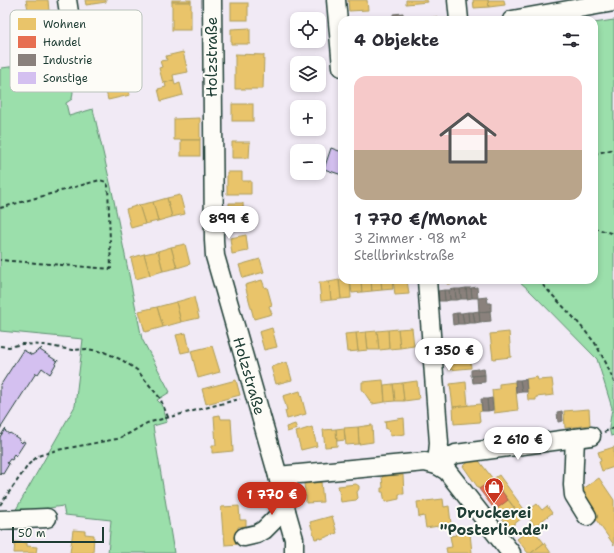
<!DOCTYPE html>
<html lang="de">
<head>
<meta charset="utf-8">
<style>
  body { margin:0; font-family:"Shantell Sans",sans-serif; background:#f7f7f7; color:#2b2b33; height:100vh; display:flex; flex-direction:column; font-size:15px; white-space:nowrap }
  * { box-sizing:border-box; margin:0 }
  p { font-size:13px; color:#7c7c81 }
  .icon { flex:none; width:22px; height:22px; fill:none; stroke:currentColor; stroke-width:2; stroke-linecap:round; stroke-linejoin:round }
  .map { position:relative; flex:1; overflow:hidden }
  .drawer { position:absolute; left:338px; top:16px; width:260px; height:268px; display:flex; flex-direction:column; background:#fff; border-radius:12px; box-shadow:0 2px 6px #0003 }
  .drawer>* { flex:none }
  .buttons { position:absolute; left:290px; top:12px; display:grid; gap:8px }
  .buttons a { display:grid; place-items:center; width:36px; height:36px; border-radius:8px; background:#fff; box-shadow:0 2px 6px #0003; font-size:20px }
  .scale { position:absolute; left:12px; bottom:10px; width:92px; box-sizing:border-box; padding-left:4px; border:2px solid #1f3d34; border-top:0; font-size:11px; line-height:14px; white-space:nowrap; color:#1f3d34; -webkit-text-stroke:3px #fdfcf7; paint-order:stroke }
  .price { position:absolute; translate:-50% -34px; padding:0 9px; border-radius:14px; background:#fff; color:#222; font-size:13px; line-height:26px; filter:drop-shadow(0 1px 2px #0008) }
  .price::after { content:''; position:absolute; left:50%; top:24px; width:12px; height:9px; margin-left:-6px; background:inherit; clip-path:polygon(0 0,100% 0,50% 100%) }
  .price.active { background:#c8321e; color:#fff }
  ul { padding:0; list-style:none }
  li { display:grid; align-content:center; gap:8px; height:212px; padding:0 16px }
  li span { display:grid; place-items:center; height:124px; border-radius:12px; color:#555 }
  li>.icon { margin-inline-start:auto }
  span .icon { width:72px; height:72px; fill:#fffc; stroke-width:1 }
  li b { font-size:17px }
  h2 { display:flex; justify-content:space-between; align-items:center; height:48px; padding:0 16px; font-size:17px }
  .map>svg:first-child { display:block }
  .green { fill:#9bdfab; stroke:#5d8e70 }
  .homes { fill:#e9c46a; stroke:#ac9c5a }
  .shops { fill:#e76f51; stroke:#ab6048 }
  .industry { fill:#8a817c; stroke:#6a6d66 }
  .building { fill:#d4c0f0; stroke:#1f3d34 }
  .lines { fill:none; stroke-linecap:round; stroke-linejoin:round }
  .minor-casing { stroke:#1f3d34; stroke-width:21 }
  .path { stroke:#1f3d34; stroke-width:2; stroke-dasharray:4 3; stroke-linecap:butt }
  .minor { stroke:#fdfcf7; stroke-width:18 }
  .labels { text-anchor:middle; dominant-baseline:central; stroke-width:4; stroke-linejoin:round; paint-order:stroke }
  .street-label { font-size:15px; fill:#1f3d34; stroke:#fdfcf7 }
  .poi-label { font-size:15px; font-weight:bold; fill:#1f3d34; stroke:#fdfcf7 }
  .key { fill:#fdfcf7; stroke:#bac3bc; stroke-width:1 }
  .key-label { font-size:11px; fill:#1f3d34 }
</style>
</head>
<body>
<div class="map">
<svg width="614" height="553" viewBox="0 0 614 553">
  <rect width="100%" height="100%" fill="#f1eaf5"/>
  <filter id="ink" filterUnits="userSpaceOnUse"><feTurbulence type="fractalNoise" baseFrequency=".025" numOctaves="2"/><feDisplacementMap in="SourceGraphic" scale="8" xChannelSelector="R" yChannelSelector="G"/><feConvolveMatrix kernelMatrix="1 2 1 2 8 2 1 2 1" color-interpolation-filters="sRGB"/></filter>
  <g filter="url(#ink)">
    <!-- green -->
    <g class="green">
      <polygon points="614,20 614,435 611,436 609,428 612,408 597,359 530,291 518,280 594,280 594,23"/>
      <path d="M66 59 73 92 72 99 66 103 69 116 93 109 112 191 142 339 170 392 157 400C163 405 165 414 167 422L153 426 174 553H108L111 520 65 515 63 506 14 513 75 406 83 339 0 331V70L2 68Z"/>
    </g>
    <!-- homes -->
    <g class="homes">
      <polygon points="26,0 48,0 49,11 29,14"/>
      <polygon points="85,0 106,0 106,2 86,5"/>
      <rect x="172" y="0" width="19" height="2"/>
      <polygon points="348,0 367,0 368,10 349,11"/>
      <polygon points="406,0 427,0 428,2 406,4"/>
      <polygon points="473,0 488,0 489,7 474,8"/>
      <polygon points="488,0 504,0 505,5 489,7"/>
      <rect x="172" y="2" width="19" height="28"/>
      <rect x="231" y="3" width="17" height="17"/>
      <polygon points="437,17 437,20 414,20 414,19"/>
      <polygon points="250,28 250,44 231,44 231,29"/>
      <polygon points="183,52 188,72 173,75 174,80 163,83 159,68 162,67 160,61 167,60 166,56"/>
      <polygon points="235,54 264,55 263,89 235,89"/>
      <polygon points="106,65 109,75 120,72 123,82 126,81 130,95 108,100 103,77 96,79 93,68"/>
      <polygon points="174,80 175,85 180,83 183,95 161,101 158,89 166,87 165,83"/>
      <rect x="232" y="104" width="21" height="17"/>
      <polygon points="200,118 200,140 174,140 174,119"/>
      <rect x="181" y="140" width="19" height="16"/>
      <polygon points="232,142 250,142 249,158 232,158"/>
      <polygon points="227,172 242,172 242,181 251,181 251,194 227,194"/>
      <polygon points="180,195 185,214 172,217 167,198"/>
      <polygon points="167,198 172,217 158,221 153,202"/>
      <polygon points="153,202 158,221 145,224 139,205"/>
      <polygon points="229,203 243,203 244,224 229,224"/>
      <polygon points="139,205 145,224 131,228 126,209"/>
      <polygon points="246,235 248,251 232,254 230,238"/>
      <polygon points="185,244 190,264 177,268 171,247"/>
      <polygon points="171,247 177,268 163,271 158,251"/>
      <polygon points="158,251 163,271 150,275 144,254"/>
      <polygon points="144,254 150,275 136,279 131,258"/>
      <polygon points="260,259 264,272 243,278 239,265"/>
      <polygon points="262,280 265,288 267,287 272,305 269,306 272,314 254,319 245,285"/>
      <polygon points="339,280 350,280 351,298 341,299"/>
      <polygon points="339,280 341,299 331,300 329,282"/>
      <polygon points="350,280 361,280 362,292 352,293"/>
      <polygon points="361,280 371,280 372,291 362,292"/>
      <polygon points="371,280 381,280 382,290 372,291"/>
      <polygon points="381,280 392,280 393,289 382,290"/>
      <polygon points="393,280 407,280 409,294 395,295"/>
      <polygon points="447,280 468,280 468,281 464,282 464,283 447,284"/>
      <polygon points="319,282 329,282 331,300 321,301"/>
      <polygon points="194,297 199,318 181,322 176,302"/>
      <polygon points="176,302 181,322 163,327 157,307"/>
      <polygon points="157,307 163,327 145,332 139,311"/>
      <polygon points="272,328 277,347 264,350 259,332"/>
      <polygon points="412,328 414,346 400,348 398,329"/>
      <polygon points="398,329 400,348 389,349 388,330"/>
      <polygon points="388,330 389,349 379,350 377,331"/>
      <polygon points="377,331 379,350 368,350 366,332"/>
      <polygon points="366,332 368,350 358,351 356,333"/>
      <polygon points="509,332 511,357 493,359 490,334"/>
      <polygon points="186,333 190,351 181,353 176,335"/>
      <polygon points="356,333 358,351 347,352 345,334"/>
      <polygon points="212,346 220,372 198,378 191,351"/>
      <polygon points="469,347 471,368 449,370 447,349"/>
      <polygon points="287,362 292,380 276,384 271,367"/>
      <polygon points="537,377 538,380 552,379 554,395 536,397 536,400 528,400 526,379"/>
      <polygon points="236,380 240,395 206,404 202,389"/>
      <polygon points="383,380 385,402 372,404 362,389 362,382"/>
      <polygon points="417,381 419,399 404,401 402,383"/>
      <polygon points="466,382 468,406 453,407 450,384"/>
      <polygon points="515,382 518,410 494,413 492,390 499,389 499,384"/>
      <polygon points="402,383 404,401 395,401 393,384"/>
      <polygon points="393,384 395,401 385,402 384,385"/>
      <polygon points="300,391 306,414 287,419 285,411 287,410 283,396"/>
      <polygon points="481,404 482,411 479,412 480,422 454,424 453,407"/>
      <polygon points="589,409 590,425 565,428 564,411"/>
      <polygon points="220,415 221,419 231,419 233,451 212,453 212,445 216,445 214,416"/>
      <polygon points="404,418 405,434 390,436 389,429 386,429 385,421"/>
      <polygon points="295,424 297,429 287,432 286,427"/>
      <polygon points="372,425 373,442 359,444 358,427"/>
      <polygon points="312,427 317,446 301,450 296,432"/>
      <polygon points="358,427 359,444 346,445 344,428"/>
      <polygon points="344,428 345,440 337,441 336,429"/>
      <polygon points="336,429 337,446 325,447 323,430"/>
      <polygon points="614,447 614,467 602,471 599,462 601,461 598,452"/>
      <polygon points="476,457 493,479 479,489 463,466"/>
      <polygon points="403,475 404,494 399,494 399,499 385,502 383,492 381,492 381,488 383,488 382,476"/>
      <polygon points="499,475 526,512 525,513 526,514 522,518 493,479"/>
      <polygon points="599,478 614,500 614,545 577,493"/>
      <polygon points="321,482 323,502 306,503 306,496 303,494 305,491 304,484"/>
      <polygon points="356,484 359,486 359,489 357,492 358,498 356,500 341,502 338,486"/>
      <polygon points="443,499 444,507 449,506 451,524 426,528 424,516 419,517 417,502"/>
      <polygon points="508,500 522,518 509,528 495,510"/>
      <polygon points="537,504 542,510 547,506 552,513 535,526 525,513"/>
      <polygon points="239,506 240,520 246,520 246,526 238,527 239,544 225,545 224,534 223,534 221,507"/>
      <polygon points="332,516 337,533 321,539 321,538 315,539 310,522"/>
      <polygon points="466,528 467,533 470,533 472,553 447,553 446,548 452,547 450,536 456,535 455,529"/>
      <polygon points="532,528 544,543 531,553 528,553 517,539"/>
      <polygon points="73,530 85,531 85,534 94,535 93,553 70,553"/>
      <polygon points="15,542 27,543 27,546 37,547 36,553 14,553"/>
      <polygon points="544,543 551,553 531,553"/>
    </g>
    <!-- shops -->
    <polygon class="shops" points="493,479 508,500 495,510 479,489"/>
    <!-- industry -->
    <g class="industry">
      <polygon points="403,13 403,19 393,19 393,14"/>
      <polygon points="477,287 478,298 472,298 471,288"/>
      <polygon points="466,288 471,288 472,298 467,299"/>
      <polygon points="466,288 467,299 461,299 460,289"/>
      <polygon points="455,289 460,289 461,299 456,300"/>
      <polygon points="455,289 456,300 450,300 449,290"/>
      <polygon points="444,290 449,290 450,300 445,301"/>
      <polygon points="444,290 445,301 439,301 438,291"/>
      <polygon points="487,297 488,303 491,303 491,311 479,312 478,298"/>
      <polygon points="479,311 480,322 475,323 473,312"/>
      <polygon points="490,311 491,321 480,322 479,312"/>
      <polygon points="468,312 469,323 464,324 462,313"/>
      <polygon points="468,312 473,312 475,323 469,323"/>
      <polygon points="457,313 458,324 453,325 452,314"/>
      <polygon points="457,313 462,313 464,324 458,324"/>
      <polygon points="484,368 485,375 471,376 471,370"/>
      <polygon points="485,375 485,382 473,383 472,376"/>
      <polygon points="526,379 527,392 522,392 520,380"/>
      <polygon points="515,380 520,380 522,392 516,393"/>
      <polygon points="492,398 493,410 488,411 487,399"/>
      <polygon points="481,399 487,399 488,411 482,411"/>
      <polygon points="562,411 563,421 558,422 557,412"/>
    </g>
    <!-- building -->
    <g class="building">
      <polygon points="331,148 342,152 342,175 324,169"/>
      <polygon points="42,348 40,350 57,361 58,360 50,374 42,368 38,374 36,373 0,429 0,386 23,350 32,355"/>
      <polygon points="5,429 6,430 5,431 9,434 10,433 19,439 19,440 22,443 23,441 25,442 16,456 14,454 12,457 13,458 12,460 10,459 7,463 9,464 3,474 1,473 0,475 0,437"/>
    </g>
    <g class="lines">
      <defs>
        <g id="minor">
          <polyline points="67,0 76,57"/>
          <polyline points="212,0 214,240 215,256 278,476 286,511 294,539 294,553"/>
          <polyline points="336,0 342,67"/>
          <polyline points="457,0 459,20"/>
          <polyline points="512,20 614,2"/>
          <polyline points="427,280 439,443 437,465"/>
          <polyline points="575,438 573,485 574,495 587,516"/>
          <polyline points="437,465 448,458 456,454 591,436"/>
          <polyline points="278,476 425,462 437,465 447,471 511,553"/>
          <polyline points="0,520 47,518"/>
          <polyline points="244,537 257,534 264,530 278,516 286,511"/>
        </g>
      </defs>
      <!-- minor casing -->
      <use href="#minor" class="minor-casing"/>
      <!-- path -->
      <g class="path">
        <polyline points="594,154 614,149"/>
        <polyline points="0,208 100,180 106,182 108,186 111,269 0,260"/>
        <polyline points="594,228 614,234"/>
        <polyline points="538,280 575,319 595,343 606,363 614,382"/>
        <polyline points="0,346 9,347 22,344 44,345 72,350 87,349 104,352 122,360 137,370 160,398 168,417"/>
        <polyline points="604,432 614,428"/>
        <polyline points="0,505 29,464 38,456 57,450 117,439 130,433 147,423 240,399"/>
      </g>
      <!-- minor -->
      <use href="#minor" class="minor"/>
    </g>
  </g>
  <!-- icons -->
  <defs>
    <symbol id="shop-pin" viewBox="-11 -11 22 30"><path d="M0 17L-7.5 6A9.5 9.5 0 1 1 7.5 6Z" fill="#c8321e" stroke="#fdfcf7"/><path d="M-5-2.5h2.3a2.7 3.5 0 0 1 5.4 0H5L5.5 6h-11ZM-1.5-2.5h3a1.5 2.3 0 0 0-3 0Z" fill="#fff"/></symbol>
  </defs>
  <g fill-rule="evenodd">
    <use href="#shop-pin" x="483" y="476" width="22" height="30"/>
  </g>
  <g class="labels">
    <!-- street labels -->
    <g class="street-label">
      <text transform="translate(212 57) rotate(-90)">Holzstraße</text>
      <text transform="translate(249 376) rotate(74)">Holzstraße</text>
    </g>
    <!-- poi labels -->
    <g class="poi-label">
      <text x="494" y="513">Druckerei<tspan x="494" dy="17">"Posterlia.de"</tspan></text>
    </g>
  </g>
  <!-- legend -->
  <rect x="10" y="10" width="132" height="82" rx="6" class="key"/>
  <rect x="18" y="18" width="18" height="12" fill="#e9c46a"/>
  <rect x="18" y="36" width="18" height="12" fill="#e76f51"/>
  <rect x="18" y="54" width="18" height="12" fill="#8a817c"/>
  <rect x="18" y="72" width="18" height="12" fill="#d4c0f0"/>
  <g class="key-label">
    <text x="43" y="28">Wohnen</text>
    <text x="43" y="46">Handel</text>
    <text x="43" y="64">Industrie</text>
    <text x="43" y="82">Sonstige</text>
  </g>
</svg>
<div class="buttons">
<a><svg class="icon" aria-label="locate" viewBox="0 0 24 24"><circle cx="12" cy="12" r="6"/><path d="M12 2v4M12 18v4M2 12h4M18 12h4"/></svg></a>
<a><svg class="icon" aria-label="layers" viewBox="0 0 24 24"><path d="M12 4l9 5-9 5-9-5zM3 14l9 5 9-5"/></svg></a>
<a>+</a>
<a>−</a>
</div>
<div class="scale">50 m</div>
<b class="price" style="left:229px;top:240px">899 €</b>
<b class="price" style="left:449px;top:372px">1 350 €</b>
<b class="price" style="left:518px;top:461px">2 610 €</b>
<b class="price active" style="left:272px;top:516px">1 770 €</b>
<section class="drawer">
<h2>4 Objekte<svg class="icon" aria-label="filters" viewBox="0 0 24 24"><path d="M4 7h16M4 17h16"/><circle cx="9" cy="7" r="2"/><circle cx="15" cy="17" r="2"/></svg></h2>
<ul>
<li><span style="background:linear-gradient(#f6c9c9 60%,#b9a48a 0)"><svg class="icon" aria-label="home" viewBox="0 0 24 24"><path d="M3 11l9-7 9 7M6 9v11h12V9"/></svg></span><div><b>1 770 €/Monat</b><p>3 Zimmer · 98 m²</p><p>Stellbrinkstraße</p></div></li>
</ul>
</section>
</div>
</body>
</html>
